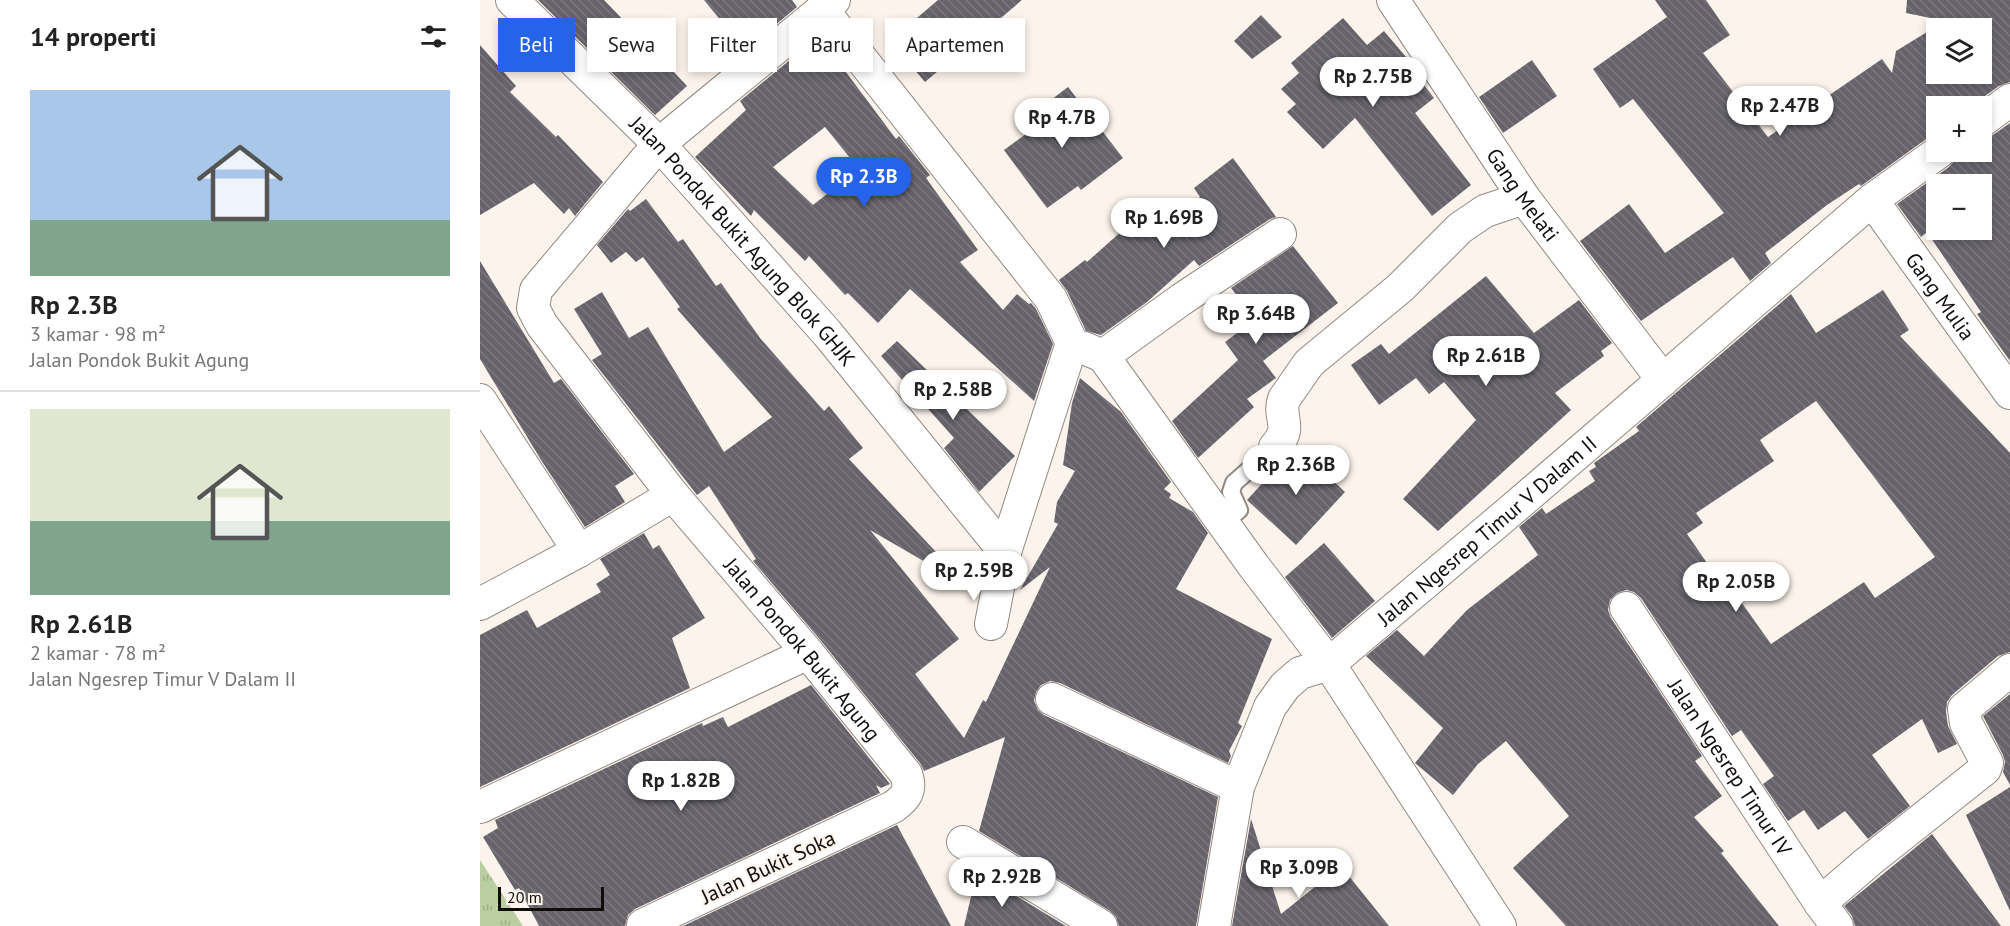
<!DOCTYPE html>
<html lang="id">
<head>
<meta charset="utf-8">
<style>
  body { margin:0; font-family:"PT Sans",sans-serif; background:#f2f2f2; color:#222; height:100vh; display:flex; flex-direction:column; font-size:22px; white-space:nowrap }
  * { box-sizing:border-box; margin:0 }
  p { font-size:20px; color:#767676 }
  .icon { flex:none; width:33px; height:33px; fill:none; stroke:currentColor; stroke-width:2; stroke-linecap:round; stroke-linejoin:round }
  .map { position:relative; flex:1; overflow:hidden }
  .details { display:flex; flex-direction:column; background:#fff; width:480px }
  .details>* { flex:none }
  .banner { position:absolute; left:18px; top:18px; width:570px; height:54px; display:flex; gap:12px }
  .controls { position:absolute; left:1446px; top:18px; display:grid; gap:12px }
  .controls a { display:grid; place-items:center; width:66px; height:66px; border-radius:0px; background:#fff; box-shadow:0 3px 9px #0003; font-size:30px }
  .scale { position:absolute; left:18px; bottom:15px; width:106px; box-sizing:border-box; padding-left:6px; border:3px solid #0f0c0a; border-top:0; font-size:16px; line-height:21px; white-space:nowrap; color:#0f0c0a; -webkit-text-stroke:4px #fcf4ec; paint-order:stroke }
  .price { position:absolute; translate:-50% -51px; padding:0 14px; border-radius:21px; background:#fff; color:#222; font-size:20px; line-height:39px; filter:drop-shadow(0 2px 3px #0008) }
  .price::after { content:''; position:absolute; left:50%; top:36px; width:18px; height:14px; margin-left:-9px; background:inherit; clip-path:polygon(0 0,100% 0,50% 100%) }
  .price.on { background:#2563eb; color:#fff }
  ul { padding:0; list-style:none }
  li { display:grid; align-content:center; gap:12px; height:318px; padding:0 30px }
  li+li { border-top:2px solid #e0e0e0 }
  li span { display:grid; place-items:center; height:186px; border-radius:0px; color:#555 }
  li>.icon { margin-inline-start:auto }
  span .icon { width:108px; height:108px; fill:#fffc; stroke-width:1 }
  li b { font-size:26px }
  h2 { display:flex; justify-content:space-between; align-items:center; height:72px; padding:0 30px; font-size:26px }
  .tag { padding:0 21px; border-radius:0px; background:#fff; box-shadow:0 3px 9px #0003; font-size:21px; line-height:54px }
  .tag.on { background:#2563eb; color:#fff }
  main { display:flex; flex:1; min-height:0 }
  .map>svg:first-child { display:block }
  .grass { fill:url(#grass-tufts) }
  .building { fill:url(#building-back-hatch); fill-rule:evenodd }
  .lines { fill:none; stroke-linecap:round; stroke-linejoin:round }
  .service-casing { stroke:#918a83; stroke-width:20 }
  .minor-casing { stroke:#918a83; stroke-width:34 }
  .service { stroke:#fff; stroke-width:16 }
  .minor { stroke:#fff; stroke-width:32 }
  .labels { text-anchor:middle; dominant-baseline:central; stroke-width:4.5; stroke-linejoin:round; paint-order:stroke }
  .street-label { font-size:21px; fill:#0f0c0a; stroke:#fcf4ec }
</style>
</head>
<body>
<main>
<section class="details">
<h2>14 properti<svg class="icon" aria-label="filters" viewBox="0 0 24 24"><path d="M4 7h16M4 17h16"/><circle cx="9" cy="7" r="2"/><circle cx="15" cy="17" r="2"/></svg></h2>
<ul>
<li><span style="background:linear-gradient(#a9c7e8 70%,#7fa58c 0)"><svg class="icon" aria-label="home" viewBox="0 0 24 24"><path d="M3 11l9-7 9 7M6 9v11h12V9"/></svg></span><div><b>Rp 2.3B</b><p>3 kamar · 98 m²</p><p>Jalan Pondok Bukit Agung</p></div></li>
<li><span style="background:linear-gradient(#dfe7d0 60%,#7fa58c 0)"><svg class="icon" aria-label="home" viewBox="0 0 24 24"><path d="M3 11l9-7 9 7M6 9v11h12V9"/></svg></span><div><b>Rp 2.61B</b><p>2 kamar · 78 m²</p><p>Jalan Ngesrep Timur V Dalam II</p></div></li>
</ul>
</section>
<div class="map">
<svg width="1530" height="926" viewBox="0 0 1530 926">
  <defs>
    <pattern id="grass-tufts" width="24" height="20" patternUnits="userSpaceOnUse" patternTransform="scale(1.5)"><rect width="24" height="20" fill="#bacfa1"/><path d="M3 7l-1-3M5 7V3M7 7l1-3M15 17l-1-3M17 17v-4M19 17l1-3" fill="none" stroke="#9fb189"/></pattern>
    <pattern id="building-back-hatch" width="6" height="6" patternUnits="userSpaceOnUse" patternTransform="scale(1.5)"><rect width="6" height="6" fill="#66636b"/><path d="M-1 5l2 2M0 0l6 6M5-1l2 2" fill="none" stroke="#7a787e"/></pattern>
  </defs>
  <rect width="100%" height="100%" fill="#fcf4ec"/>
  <!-- grass -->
  <polygon class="grass" points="0,860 43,926 0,926"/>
  <!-- building -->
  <g class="building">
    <polygon points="58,0 124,0 150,27 151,26 207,86 175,115"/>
    <polygon points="224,0 312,0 317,7 265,50"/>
    <polygon points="458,0 542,0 445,82 410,41"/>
    <path d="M1175 0H1226L1250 35 1223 53 1288 137 1402 59 1412 73 1416 51 1465 21 1426 13 1427 0H1530V82L1519 86 1491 106H1456V134L1449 137 1381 186 1379 184 1347 205 1285 253 1291 263 1270 281 1253 257 1161 321 1100 241 1149 204 1185 253 1244 213 1153 99 1140 108 1113 69 1187 17ZM1456 28H1502V74H1456Z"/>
    <polygon points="781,15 802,37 772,59 754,41"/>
    <polygon points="863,18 887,45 904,31 932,64 929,66 954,98 935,113 991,185 952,216 875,118 843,149 807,112 816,104 801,89 819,73 811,63"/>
    <path d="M339 36 416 139 419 136 450 175 446 178 498 250 480 262 523 310 537 294 549 304 551 303 556 309 573 344 554 401 430 289 398 323 368 293 365 295 329 256 325 261 274 210 271 216 215 157 266 110 260 101ZM345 127 379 169 333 205 293 167Z"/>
    <polygon points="0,45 36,86 30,92 76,137 78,135 123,182 95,216 89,208 84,214 54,183 0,215"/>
    <polygon points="1052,60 1077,96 1023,133 999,97"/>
    <polygon points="588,87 643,158 601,190 598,186 567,208 524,150 554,128 546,119"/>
    <path d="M1530 123V361L1497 314 1501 312 1447 232 1441 237 1417 204 1469 167 1475 160 1477 152H1502V139L1513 135ZM1456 184H1502V230H1456Z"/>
    <polygon points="753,158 796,217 790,219 719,266 714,260 667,302 621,335 606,331 587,291 579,280 605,260 607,262 662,213 678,231 720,197 714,188"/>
    <polygon points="166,199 198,242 203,239 236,286 241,283 280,338 344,411 349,406 383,448 369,459 471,568 466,574 390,530 479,639 435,674 484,738 503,700 506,702 570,567 540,590 578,524 574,522 577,502 595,471 583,465 592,403 600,378 641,412 691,482 684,489 691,494 689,498 713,512 728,533 696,589 792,639 758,723 762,726 749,751 751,756 748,763 580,683 570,681 561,685 556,692 554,701 558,710 564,715 738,797 716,926 639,926 636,917 630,911 499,831 525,737 444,771 440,763 342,642 273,561 276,559 229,486 217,495 112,360 122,354 94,309 122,292 149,338 168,327 244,452 292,417 197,309 200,307 163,257 156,262 146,252 131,263 117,245 148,209 150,211"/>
    <polygon points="813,246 858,303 783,361 796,378 767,399 774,407 718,458 692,421 758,360 745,342 776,319 751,288"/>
    <polygon points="0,261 74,383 81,379 154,474 135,486 145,502 105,527 61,460 0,359"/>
    <polygon points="1006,276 1054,333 1099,300 1132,343 1121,351 1124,356 1075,393 1091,410 958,531 923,499 996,420 964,382 949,394 936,378 899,405 871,365 901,344 909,354"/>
    <path d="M1403 290 1429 330 1420 336 1530 453V652L1518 656 1472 695 1467 702 1466 712 1468 726 1477 744 1458 753 1442 719 1392 755 1430 806 1388 839 1365 811 1338 830 1324 810 1308 821 1283 784 1294 776 1261 730 1252 736 1161 598 1154 592 1146 590 1137 593 1130 600 1128 610 1131 618 1222 756 1215 761 1242 796 1214 817 1244 851 1241 853 1299 926H1086L1033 868 1089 816 1026 741 998 764 973 795 935 763 963 728 886 656 917 630 944 656 987 610 1058 555 1039 527 1062 508 1066 514 1115 481 1109 471 1116 467 1114 463 1159 431 1156 427 1311 294 1336 333ZM1336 401 1455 557 1395 598 1384 582 1291 644 1252 589 1247 592 1207 534 1223 523 1216 513 1294 461 1280 440Z"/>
    <polygon points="417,341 535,456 499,492 464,448 474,438 401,356"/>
    <polygon points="817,447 865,492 816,545 767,500 800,464 809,458"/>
    <polygon points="164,533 173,549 179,545 225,618 192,638 210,688 0,787 0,635 47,610 57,628 121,592 116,584 130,575 120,559"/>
    <polygon points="844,543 895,601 852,638 805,577"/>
    <polygon points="331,685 410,784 401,788 396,785 400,793 155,909 148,915 145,926 59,926 39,888 35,890 3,837 18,828 15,820 222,723 223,726 243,717 248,727"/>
    <polygon points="1530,694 1530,785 1523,772 1525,762 1523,755 1503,716"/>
    <polygon points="1530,787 1530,911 1486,815"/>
    <polygon points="771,819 801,914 861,866 909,926 752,926"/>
    <polygon points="417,825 471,926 203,926"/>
    <polygon points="1452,834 1521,926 1375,926 1372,916 1364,906"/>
    <polygon points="497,872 586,926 484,926"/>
  </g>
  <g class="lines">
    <defs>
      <polyline id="service" points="744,523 759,510 751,492 754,483 795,447"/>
      <g id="minor">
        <path id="s1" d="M32 0 179 144 347 333 525 552"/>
        <path id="s2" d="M913 0 1044 198 1183 380"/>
        <polyline points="342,9 571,299 592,343 525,552 511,624"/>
        <polyline points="1502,121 1530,100"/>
        <path id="s3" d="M1392 200 1530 393"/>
        <polyline points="604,348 623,356 702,299 800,234"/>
        <polyline points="623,356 773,565 849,664 1020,926"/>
        <polyline points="0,400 99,551"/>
        <path d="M795 447C814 426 797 418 804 399L829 363 920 288 980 228 1005 211 1044 198"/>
        <polyline points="193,495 62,325 53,308 56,290 179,144 354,0"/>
        <path id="s4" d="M0 604 99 551 193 495 328 653 426 774C432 790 426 798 413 807L163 925"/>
        <path id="s5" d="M1146 608 1340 903 1357 926"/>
        <polyline points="572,699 758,787"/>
        <polyline points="0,807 328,653"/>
        <polyline points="483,842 621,926"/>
        <polyline points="1340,903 1389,861 1505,769 1507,763 1486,723 1484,709 1530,670"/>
        <path id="s6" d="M734 926 758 787 790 707 805 686 820 673 849 664 1028 513 1392 200 1459 152"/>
      </g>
    </defs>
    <!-- service casing -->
    <use href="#service" class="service-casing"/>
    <!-- minor casing -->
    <use href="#minor" class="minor-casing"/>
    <!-- service -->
    <use href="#service" class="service"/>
    <!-- minor -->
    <use href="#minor" class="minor"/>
  </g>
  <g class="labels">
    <!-- street labels -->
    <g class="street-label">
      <text stroke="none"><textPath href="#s2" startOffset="234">Gang Melati</textPath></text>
      <text stroke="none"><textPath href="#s1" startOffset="334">Jalan Pondok Bukit Agung Blok GHJK</textPath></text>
      <text stroke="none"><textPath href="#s3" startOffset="118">Gang Mulia</textPath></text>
      <text stroke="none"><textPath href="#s6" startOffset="510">Jalan Ngesrep Timur V Dalam II</textPath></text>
      <text stroke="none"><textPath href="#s4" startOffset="423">Jalan Pondok Bukit Agung</textPath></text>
      <text stroke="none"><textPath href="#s5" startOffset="190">Jalan Ngesrep Timur IV</textPath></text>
      <text transform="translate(288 867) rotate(-25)">Jalan Bukit Soka</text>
    </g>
  </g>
</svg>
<div class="controls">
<a><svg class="icon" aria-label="layers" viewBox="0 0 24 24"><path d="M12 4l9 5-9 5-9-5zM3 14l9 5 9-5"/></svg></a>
<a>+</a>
<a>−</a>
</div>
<div class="scale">20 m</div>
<b class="price" style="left:893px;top:108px">Rp 2.75B</b>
<b class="price" style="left:1300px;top:137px">Rp 2.47B</b>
<b class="price" style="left:582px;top:149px">Rp 4.7B</b>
<b class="price on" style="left:384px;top:208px">Rp 2.3B</b>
<b class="price" style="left:684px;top:249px">Rp 1.69B</b>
<b class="price" style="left:776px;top:345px">Rp 3.64B</b>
<b class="price" style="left:1006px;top:387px">Rp 2.61B</b>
<b class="price" style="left:473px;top:421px">Rp 2.58B</b>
<b class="price" style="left:816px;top:496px">Rp 2.36B</b>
<b class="price" style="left:494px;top:602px">Rp 2.59B</b>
<b class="price" style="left:1256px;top:613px">Rp 2.05B</b>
<b class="price" style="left:201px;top:812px">Rp 1.82B</b>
<b class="price" style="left:819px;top:899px">Rp 3.09B</b>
<b class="price" style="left:522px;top:908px">Rp 2.92B</b>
<div class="banner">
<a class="tag on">Beli</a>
<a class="tag">Sewa</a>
<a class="tag">Filter</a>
<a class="tag">Baru</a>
<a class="tag">Apartemen</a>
</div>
</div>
</main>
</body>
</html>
